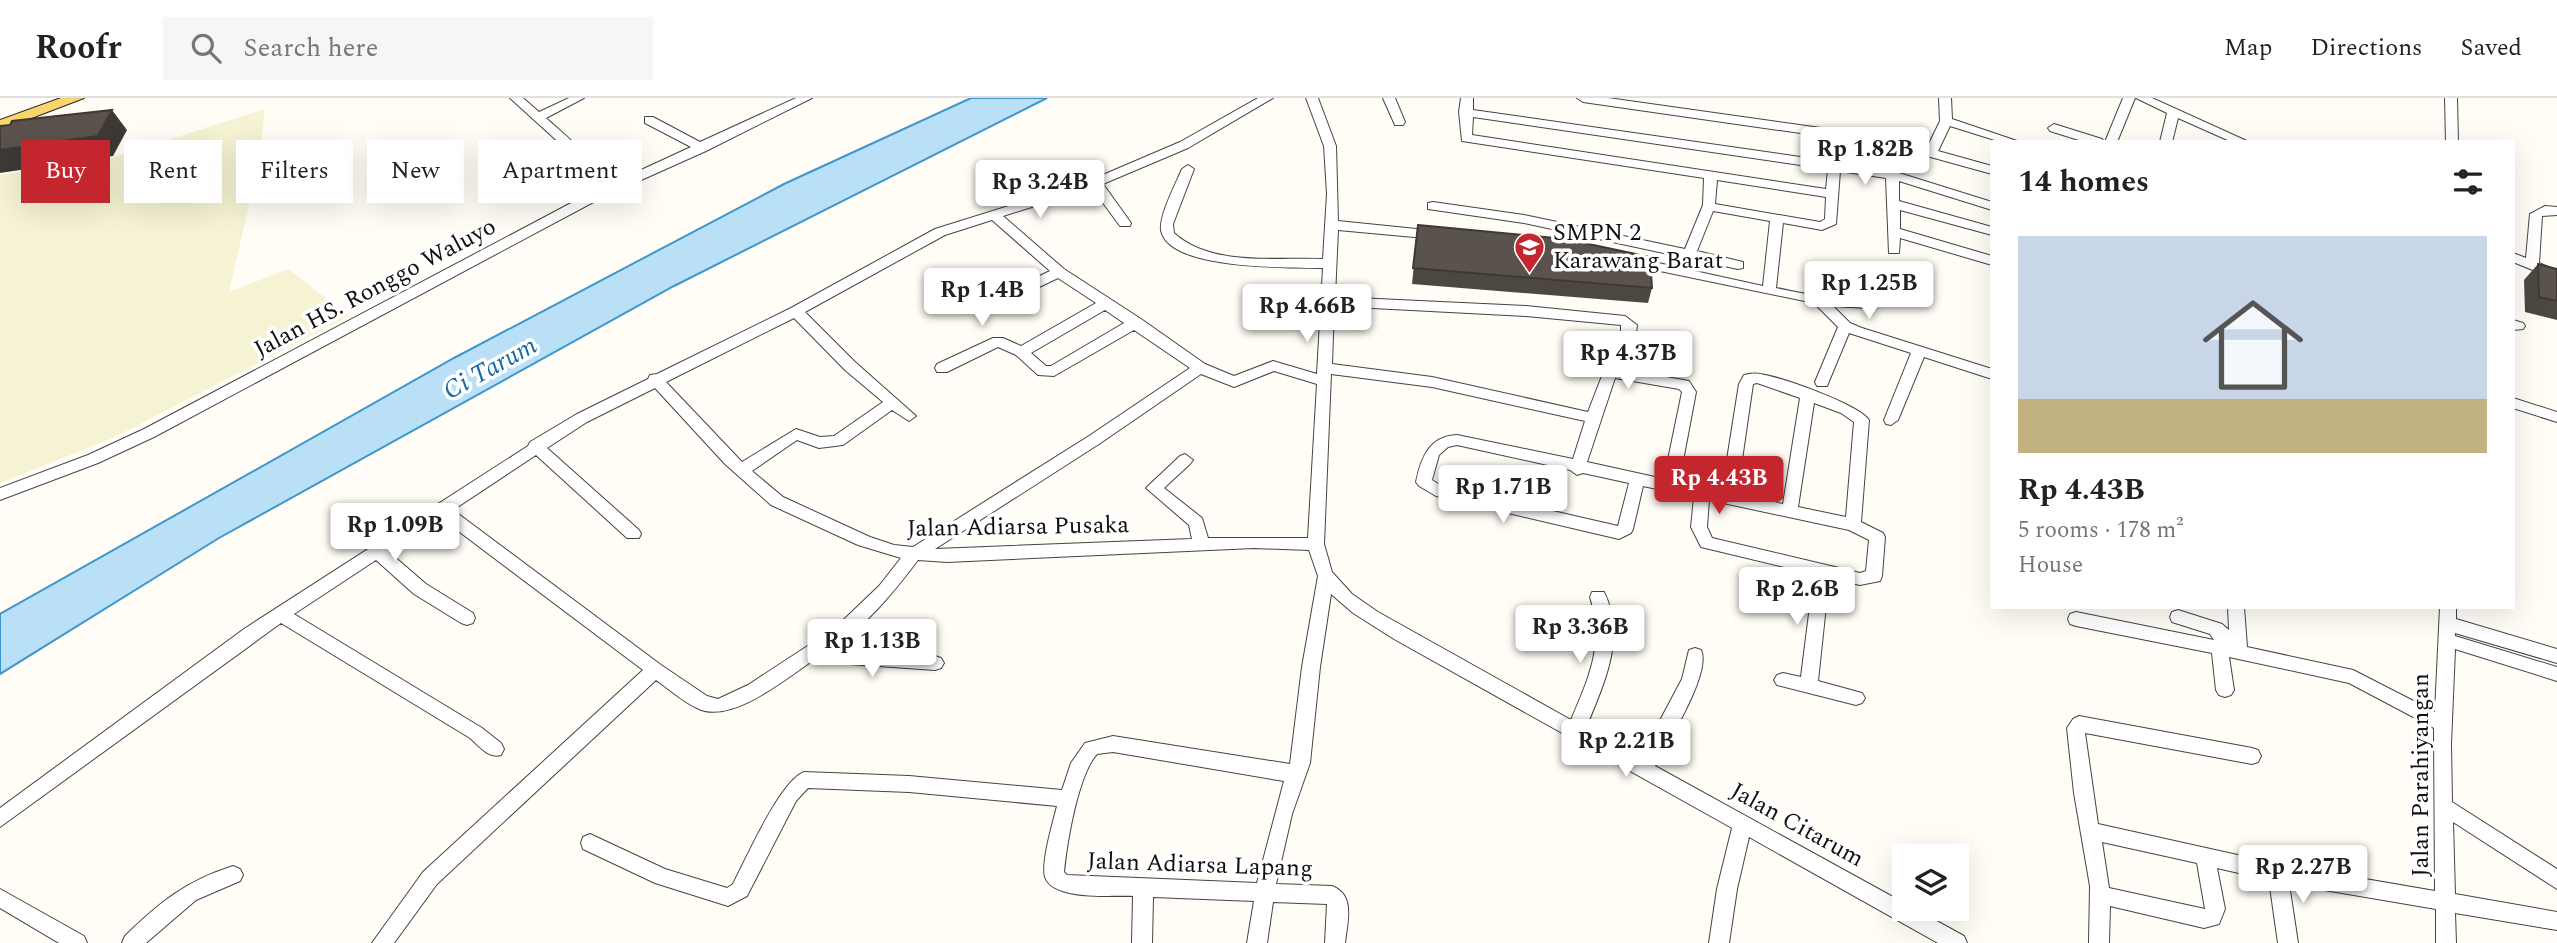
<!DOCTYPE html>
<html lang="en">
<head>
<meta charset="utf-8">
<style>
  body { margin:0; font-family:Spectral,serif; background:#f6f6f6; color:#222; height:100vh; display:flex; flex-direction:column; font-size:26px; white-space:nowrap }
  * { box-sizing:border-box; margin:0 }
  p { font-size:23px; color:#767676 }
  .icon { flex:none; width:38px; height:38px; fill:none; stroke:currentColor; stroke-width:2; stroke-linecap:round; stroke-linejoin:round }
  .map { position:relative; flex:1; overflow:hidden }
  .drawer { position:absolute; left:1990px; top:42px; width:525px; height:469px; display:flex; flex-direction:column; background:#fff; border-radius:0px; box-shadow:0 7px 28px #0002 }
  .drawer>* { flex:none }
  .top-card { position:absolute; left:21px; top:42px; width:665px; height:63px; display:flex; gap:14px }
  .tools { position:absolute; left:1892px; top:746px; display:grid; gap:14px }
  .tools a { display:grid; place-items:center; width:77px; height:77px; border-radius:0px; background:#fff; box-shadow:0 7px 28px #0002; font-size:35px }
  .price { position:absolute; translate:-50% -60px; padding:0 16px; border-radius:7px; background:#fff; color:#222; font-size:23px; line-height:46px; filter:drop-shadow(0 2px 4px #0008) }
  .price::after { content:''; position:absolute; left:50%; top:42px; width:21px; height:16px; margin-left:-10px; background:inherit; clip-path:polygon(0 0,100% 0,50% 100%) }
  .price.current { background:#c4262e; color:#fff }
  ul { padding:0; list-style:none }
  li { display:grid; align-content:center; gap:14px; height:371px; padding:0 28px }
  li+li { border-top:2px solid #e0e0e0 }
  li span { display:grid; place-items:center; height:217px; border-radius:0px; color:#555 }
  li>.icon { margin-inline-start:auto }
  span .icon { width:126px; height:126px; fill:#fffc; stroke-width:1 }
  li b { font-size:30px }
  h2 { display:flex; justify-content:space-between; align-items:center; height:84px; padding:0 28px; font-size:30px }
  .pill { padding:0 24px; border-radius:0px; background:#fff; box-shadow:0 7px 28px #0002; font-size:24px; line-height:63px }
  .pill.current { background:#c4262e; color:#fff }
  header { display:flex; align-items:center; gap:42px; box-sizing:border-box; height:98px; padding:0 35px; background:#fff; border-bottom:2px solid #e0e0e0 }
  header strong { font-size:33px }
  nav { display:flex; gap:38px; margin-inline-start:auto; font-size:24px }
  .search { width:490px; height:63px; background:#f6f6f6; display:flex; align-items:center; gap:18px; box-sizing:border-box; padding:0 24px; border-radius:0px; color:#767676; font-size:26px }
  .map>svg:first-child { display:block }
  .farmland { fill:#f6f3d4 }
  .water { fill:#b9e0f7; stroke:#3f96cf; stroke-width:2 }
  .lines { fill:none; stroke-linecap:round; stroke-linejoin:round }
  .minor-casing { stroke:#444; stroke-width:2 }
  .major-casing { stroke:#222; stroke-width:2 }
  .minor { fill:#fff; fill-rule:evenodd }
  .major { fill:#f9d66b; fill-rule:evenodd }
  .wall { fill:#4d4742 }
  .shaded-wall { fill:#3f3936 }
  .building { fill:#5a524d; stroke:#3f3936; stroke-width:2 }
  .labels { text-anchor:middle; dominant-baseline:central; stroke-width:7; stroke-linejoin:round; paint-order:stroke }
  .poi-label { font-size:24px; fill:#111; stroke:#fff; text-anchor:start }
  .street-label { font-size:24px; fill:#111; stroke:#fff }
  .water-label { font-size:26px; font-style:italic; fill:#1768a6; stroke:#fff }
</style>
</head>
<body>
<header>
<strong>Roofr</strong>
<div class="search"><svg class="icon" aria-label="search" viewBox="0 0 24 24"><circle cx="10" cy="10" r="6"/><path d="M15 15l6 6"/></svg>Search here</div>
<nav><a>Map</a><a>Directions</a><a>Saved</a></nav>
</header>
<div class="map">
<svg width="2557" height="845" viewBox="0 0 2557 845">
  <rect width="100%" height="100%" fill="#fffdf5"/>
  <!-- farmland -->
  <polygon class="farmland" points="265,11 258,67 229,194 288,171 349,218 113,340 0,385 0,77 65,68 63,72 77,71"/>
  <!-- water -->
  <polygon class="water" points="971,0 1047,0 674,188 219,440 0,576 0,516 454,260 784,86"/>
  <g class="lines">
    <defs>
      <g id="minor">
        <path d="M510 0H523L539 14 569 0H584L546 20C569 41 594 58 602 90L691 49 645 25V19H653L700 44 796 0H812L706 53 601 100 154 339 98 365 0 402V390L88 357 144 331 590 95 585 72 576 60Z"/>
        <path d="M1258 0H1273L1188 50 1103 86 1131 125 1130 128H1120L1092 90 1003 118 1064 171 1141 221 1205 266 1234 278 1273 263 1317 276 1323 170C1291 169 1168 173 1161 132 1159 118 1176 85 1182 71L1188 67 1194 71 1173 126 1174 135C1211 169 1277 159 1323 161L1327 96 1324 48 1306 0H1318L1336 48 1338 123 1436 133 1443 137 1436 141 1338 132 1335 199 1526 208 1625 218 1637 227 1635 245 1628 250 1621 245V227L1526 218 1334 208 1332 266 1432 279 1588 314 1605 270 1610 269 1689 283 1696 294 1679 384 1722 393 1739 286 1744 277C1749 276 1755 275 1760 276 1781 279 1858 306 1869 322L1861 424 1883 435 1885 439 1882 478 1880 483 1860 487 1829 480 1818 583 1862 595 1865 600 1862 605 1856 607 1777 587 1774 582 1777 577 1783 575 1801 579 1814 476 1701 449 1691 429 1694 399 1643 388 1633 431 1631 435 1619 441 1436 398 1419 388 1416 384C1421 360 1429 338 1457 337L1573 361 1585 323 1432 289 1331 276 1324 446 1332 474 1352 496 1378 514 1571 622C1589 579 1605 546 1590 499L1592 494H1604C1627 540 1603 587 1586 630L1640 660 1682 581 1689 552 1695 550 1701 552C1712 575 1667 645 1655 668L1904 805V810H1913L1964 838 1967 845H1938L1749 739 1737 791 1729 845H1709L1717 791 1732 730 1394 541 1353 515 1331 496 1320 569 1310 665 1292 716 1276 786 1332 788C1356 797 1347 825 1345 845H1325L1327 806 1273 804 1267 845H1247L1254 803 1153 799 1152 845H1132L1133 798C1112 797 1053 803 1045 779 1041 764 1053 724 1057 708L909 694 808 690 796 703 747 798 728 808 655 785 583 751 581 745 583 739 590 736 665 771 727 790 733 786C746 761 780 683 804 674L909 678 1062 692 1071 665 1085 645 1113 638 1290 666 1302 569 1318 478 1309 452 1254 450 947 464 918 462C893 495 867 527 832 550L935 558 941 560 944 565 941 570 935 572 836 565 818 559C789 578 731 628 697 610 682 603 669 591 656 582L437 786 394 845H372L423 774 643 572 441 420 389 454 426 486 473 515 475 520 473 525 467 527 461 525 414 496 376 462 294 516 482 630 501 645 504 651 501 657C489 661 479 648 470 640L281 525 0 729V710L244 531 528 348 530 344 577 316 648 281 650 277 657 276 791 210 935 131 1091 82 1180 44ZM992 122 1050 173 1023 186 1021 189 1023 192H1033L1058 180 1096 205 1021 248 1003 240H993L937 266 935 270 937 274H947L998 249 1016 257 1038 277 1054 278 1134 232 1190 270 1089 338 913 449 894 447 870 439 783 399 752 373 797 342 819 350 843 347 892 312 909 323 916 318 855 264 805 214 945 137ZM1105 212 1124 225 1051 268H1046L1031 255ZM794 220 845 272 883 304 834 338 820 339 796 331 742 364 666 284ZM1274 273 1317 286 1308 440H1208L1202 420 1164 390 1190 366 1193 362 1185 356 1180 358 1146 390 1189 427 1192 441 935 451 1099 346 1201 276 1234 289ZM1615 280 1679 291 1682 294 1664 381 1587 364ZM1757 285 1800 300 1783 406 1737 396 1753 286ZM655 290 725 366 771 407 858 447 901 460 879 488 835 530 748 587 718 601 707 598 661 567 453 412 536 357 627 440H639L641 436 639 432 547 350 587 324ZM1814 305 1841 315 1854 324 1846 419 1798 409ZM1457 347 1570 372 1577 377 1583 375 1629 385 1618 428 1440 387 1432 382 1439 357 1448 349ZM1709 402 1849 432 1869 442 1866 473 1860 475 1712 440 1707 429ZM1113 654 1284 683 1257 785 1067 777 1064 774C1067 744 1078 677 1097 656Z"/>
        <polygon points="1383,0 1395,0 1405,24 1403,27 1395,27"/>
        <path d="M1461 0H1473V12L1828 63V39L1583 4 1577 0H1608L1892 40 1927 50 1940 23 1939 0H1951L1952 21 2020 44H2001L1950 28 1938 53 1992 68V76L1898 50 1899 75 1992 104V112L1899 83V103L1992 129V137L1900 112V131L1992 158V167L1900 140 1899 155H1889L1886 80 1840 73 1836 126 1822 132 1783 125 1776 190C1808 196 1846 206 1879 198L1885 185 1890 184 1924 191 1926 194 1919 199 1894 193 1889 204 1868 210 1833 208 1850 225 1862 230 1992 271V281L1924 259 1898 322 1891 327 1886 326 1884 322 1911 255 1849 235 1827 288H1817L1815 284 1838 229 1814 205 1631 167 1624 163 1631 159 1763 188 1770 123 1713 113 1697 153 1743 164V170L1738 171 1524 125 1428 111V105L1433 104 1524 117 1685 151 1703 107 1704 80 1462 43 1459 14ZM1473 19 1828 71 1826 91 1472 37ZM1840 40 1886 47V72L1840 65ZM1717 82 1826 99 1825 121 1820 124 1715 106Z"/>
        <polygon points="2123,0 2135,0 2117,44 2105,44"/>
        <polygon points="2136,0 2152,0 2249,44 2232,44 2178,20 2172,44 2160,44 2167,15"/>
        <polygon points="2445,0 2457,0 2458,44 2446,44"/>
        <polygon points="2054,26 2102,41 2104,44 2085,44 2050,33 2048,30"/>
        <polygon points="2545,108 2557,109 2557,117 2542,118 2539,165 2557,173 2557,182 2513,164 2513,155 2526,160 2530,116"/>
        <polygon points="2513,222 2523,225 2525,228 2523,231 2513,232"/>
        <polygon points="2513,300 2557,314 2557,324 2513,310"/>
        <path d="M2228 509H2244L2247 549 2353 572 2435 614 2440 509H2456V521L2557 551V565L2455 535V538L2557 569V583L2455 551 2451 646 2452 704 2557 771V791L2453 724 2455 796 2557 814V832L2455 815 2456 845H2436V811L2289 786 2298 845H2278L2269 782 2217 770 2225 811 2219 826 2204 830 2110 808 2109 845H2089L2090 788 2074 695 2067 630 2073 621 2079 618 2252 650 2258 652 2261 658 2258 664 2252 666 2085 635 2098 726 2278 766 2435 793 2434 630 2349 585 2229 559 2234 592 2231 597 2225 599 2219 597 2216 592 2212 555 2076 528 2070 526 2068 521 2070 516 2076 514 2214 542 2210 536 2172 524 2170 519 2172 514 2178 512 2222 526 2229 532ZM2102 744 2197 765 2205 811 2109 790Z"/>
        <path d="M233 768 240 771 243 777 240 783 196 802 146 845H122L125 838C160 804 186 783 233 768Z"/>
        <polygon points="0,791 84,838 87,845 59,845 0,810"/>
      </g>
      <polygon id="major" points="61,0 84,0 0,32 0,22"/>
    </defs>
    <!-- minor casing -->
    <use href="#minor" class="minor-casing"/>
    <!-- major casing -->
    <use href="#major" class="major-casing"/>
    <!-- minor -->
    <use href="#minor" class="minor"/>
    <!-- major -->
    <use href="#major" class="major"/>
  </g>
  <!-- wall -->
  <g class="wall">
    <polygon points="1418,127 1652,190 1648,205 1412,186"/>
    <polygon points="2538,166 2557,171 2557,222 2525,214 2524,182"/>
  </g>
  <!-- shaded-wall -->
  <polygon class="shaded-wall" points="112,12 127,32 113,58 0,75 0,52"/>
  <!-- building -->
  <g class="building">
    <polygon points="112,12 98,38 0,52 0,28 10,27 12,23"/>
    <polygon points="1418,127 1565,141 1650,159 1652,190 1413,170"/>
    <polygon points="2538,166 2557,171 2557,203 2539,199"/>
  </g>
  <!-- icons -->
  <defs>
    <symbol id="school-pin" viewBox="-11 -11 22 30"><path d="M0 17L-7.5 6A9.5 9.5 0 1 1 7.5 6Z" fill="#c4262e" stroke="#fff"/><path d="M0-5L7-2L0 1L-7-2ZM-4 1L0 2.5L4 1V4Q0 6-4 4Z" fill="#fff"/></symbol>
  </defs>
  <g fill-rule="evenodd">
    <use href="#school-pin" x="1512" y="132" width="35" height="47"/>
  </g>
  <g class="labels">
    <!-- poi labels -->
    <g class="poi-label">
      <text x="1553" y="135">SMPN 2<tspan x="1553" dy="28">Karawang Barat</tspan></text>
    </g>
    <!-- street labels -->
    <g class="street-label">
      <text transform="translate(375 190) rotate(-28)">Jalan HS. Ronggo Waluyo</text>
      <text transform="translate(1018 429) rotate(-1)">Jalan Adiarsa Pusaka</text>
      <text transform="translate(2421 677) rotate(-90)">Jalan Parahiyangan</text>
      <text transform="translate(1797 727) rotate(29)">Jalan Citarum</text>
      <text transform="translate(1200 767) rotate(2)">Jalan Adiarsa Lapang</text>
    </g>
    <!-- water labels -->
    <g class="water-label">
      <text transform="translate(490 270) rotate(-29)">Ci Tarum</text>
    </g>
  </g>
</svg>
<div class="tools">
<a><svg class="icon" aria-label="layers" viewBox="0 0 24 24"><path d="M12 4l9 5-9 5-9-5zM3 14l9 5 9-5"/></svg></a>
</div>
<b class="price" style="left:1865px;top:89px">Rp 1.82B</b>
<b class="price" style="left:1040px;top:122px">Rp 3.24B</b>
<b class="price" style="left:1869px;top:223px">Rp 1.25B</b>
<b class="price" style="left:982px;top:230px">Rp 1.4B</b>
<b class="price" style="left:1307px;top:246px">Rp 4.66B</b>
<b class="price" style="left:1628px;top:293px">Rp 4.37B</b>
<b class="price current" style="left:1719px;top:418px">Rp 4.43B</b>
<b class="price" style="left:1503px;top:427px">Rp 1.71B</b>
<b class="price" style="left:395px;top:465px">Rp 1.09B</b>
<b class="price" style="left:1797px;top:529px">Rp 2.6B</b>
<b class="price" style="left:1580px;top:567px">Rp 3.36B</b>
<b class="price" style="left:872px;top:581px">Rp 1.13B</b>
<b class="price" style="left:1626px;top:681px">Rp 2.21B</b>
<b class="price" style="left:2303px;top:807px">Rp 2.27B</b>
<div class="top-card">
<a class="pill current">Buy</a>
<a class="pill">Rent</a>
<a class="pill">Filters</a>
<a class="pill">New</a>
<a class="pill">Apartment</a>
</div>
<section class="drawer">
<h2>14 homes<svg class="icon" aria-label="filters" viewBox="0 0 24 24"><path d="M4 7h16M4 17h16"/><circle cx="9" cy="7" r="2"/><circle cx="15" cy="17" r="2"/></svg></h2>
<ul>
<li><span style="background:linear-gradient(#c9d6e8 75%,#c2b280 0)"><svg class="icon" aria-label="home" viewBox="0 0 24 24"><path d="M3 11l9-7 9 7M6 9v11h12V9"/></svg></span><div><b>Rp 4.43B</b><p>5 rooms · 178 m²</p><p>House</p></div></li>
</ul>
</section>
</div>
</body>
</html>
